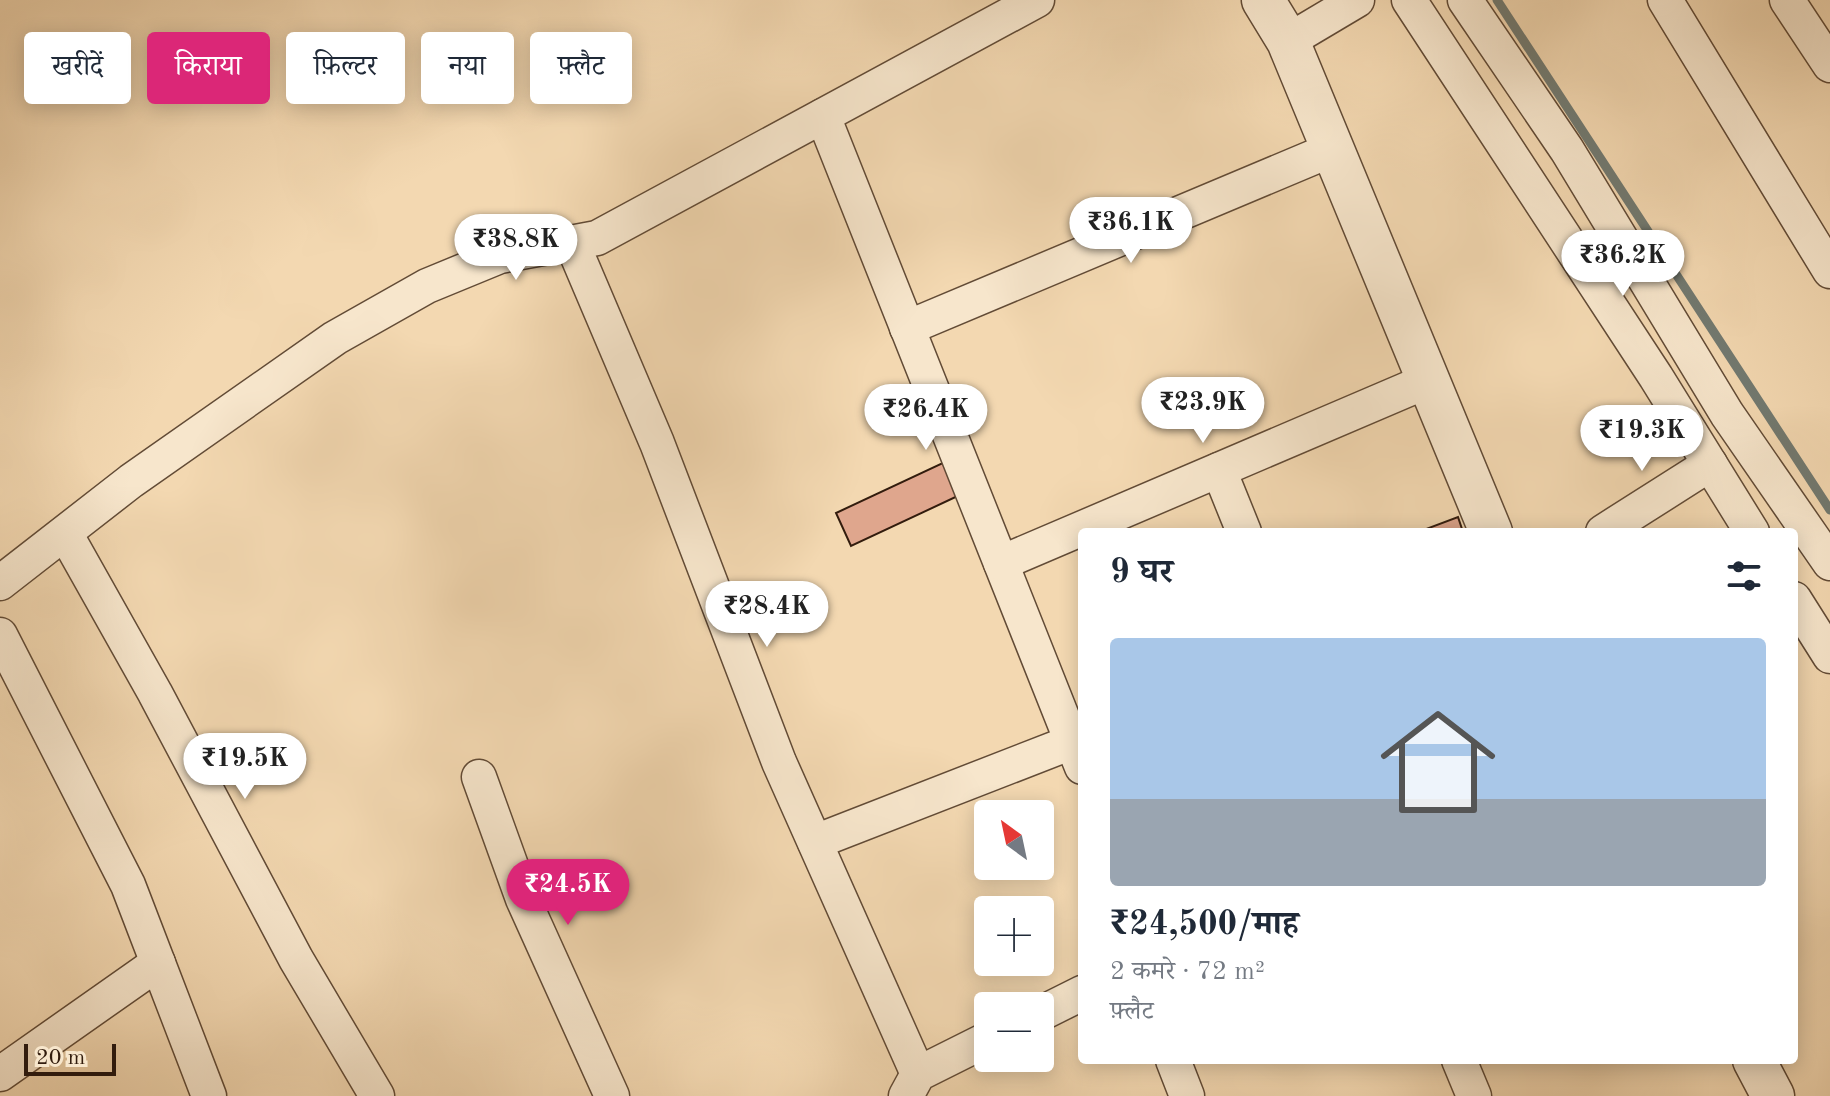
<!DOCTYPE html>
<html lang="hi">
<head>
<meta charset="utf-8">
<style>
  body { margin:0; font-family:"Old Standard TT","Noto Serif Devanagari",serif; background:#f6f6f7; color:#1f2937; height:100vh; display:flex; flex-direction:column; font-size:30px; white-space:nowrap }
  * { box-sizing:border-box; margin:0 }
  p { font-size:26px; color:#747a83 }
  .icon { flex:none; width:44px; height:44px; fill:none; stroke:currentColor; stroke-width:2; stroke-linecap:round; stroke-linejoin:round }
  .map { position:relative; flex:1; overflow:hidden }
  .drawer { position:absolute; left:1078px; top:528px; width:720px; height:536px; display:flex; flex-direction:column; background:#fff; border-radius:8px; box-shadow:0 4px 20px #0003 }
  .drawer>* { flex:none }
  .guide { position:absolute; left:24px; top:32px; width:760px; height:72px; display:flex; gap:16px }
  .needle { width:52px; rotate:327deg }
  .tools { position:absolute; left:974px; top:800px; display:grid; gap:16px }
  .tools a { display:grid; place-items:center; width:80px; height:80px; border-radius:8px; background:#fff; box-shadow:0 4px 20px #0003; font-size:40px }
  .scale { position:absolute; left:24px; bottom:20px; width:92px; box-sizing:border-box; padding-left:8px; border:4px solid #321c0d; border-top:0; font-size:22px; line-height:28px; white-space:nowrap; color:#321c0d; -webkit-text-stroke:6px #f7e6cc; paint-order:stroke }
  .price { position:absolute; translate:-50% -68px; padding:0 18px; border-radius:28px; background:#fff; color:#222; font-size:26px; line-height:52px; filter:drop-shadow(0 2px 4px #0008) }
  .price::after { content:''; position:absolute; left:50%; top:48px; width:24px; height:18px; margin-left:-12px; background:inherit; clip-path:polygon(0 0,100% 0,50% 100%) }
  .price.active { background:#db2777; color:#fff }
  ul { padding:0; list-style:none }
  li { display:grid; align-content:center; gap:16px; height:424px; padding:0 32px }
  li+li { border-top:2px solid #e0e1e3 }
  li span { display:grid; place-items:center; height:248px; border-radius:8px; color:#555 }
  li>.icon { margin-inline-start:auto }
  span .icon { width:144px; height:144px; fill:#fffc; stroke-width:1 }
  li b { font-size:34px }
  h2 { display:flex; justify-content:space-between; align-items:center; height:96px; padding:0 32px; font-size:34px }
  .chip { padding:0 28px; border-radius:8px; background:#fff; box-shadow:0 4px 20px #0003; font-size:28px; line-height:72px }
  .chip.active { background:#db2777; color:#fff }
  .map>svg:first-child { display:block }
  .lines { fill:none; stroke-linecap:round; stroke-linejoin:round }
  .stream { stroke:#727a71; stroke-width:9 }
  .building { fill:#dfa68d; stroke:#321c0d; stroke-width:2 }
  .minor-casing { stroke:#624b36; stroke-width:37 }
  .tertiary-casing { stroke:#624b36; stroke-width:45 }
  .minor { stroke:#f7e6cc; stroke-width:34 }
  .tertiary { stroke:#f7e6cc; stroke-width:42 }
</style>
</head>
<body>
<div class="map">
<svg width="1830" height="1096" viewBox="0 0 1830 1096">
  <rect width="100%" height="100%" fill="#f3d8b1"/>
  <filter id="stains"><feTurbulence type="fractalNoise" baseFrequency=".0025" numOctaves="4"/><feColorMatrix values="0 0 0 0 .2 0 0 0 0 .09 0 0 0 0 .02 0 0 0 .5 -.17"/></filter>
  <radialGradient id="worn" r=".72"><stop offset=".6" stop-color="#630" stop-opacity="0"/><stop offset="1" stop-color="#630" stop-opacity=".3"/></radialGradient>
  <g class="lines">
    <!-- stream -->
    <polyline class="stream" points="1497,0 1830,510"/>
  </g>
  <!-- building -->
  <g class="building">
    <polygon points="947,461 962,494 851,546 836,513"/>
    <polygon points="1458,517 1463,532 1427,532 1426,529"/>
  </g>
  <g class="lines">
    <defs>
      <g id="minor">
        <polyline points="1409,0 1656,377 1752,532"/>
        <polyline points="1465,0 1567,150 1727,414 1830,563"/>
        <polyline points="1665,0 1830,271"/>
        <polyline points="1787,0 1830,65"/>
        <polyline points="1288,41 1357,0"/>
        <polyline points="823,116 1082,767"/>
        <polyline points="572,243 657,443 779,762 918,1074"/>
        <polyline points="907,328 1333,149"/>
        <polyline points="1219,470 1244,532"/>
        <polyline points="1603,532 1710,464"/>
        <polyline points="65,533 155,693 296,959 377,1096"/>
        <polyline points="1001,563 1427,381"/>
        <polyline points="0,583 131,481 335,338 427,286 500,256 597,238 1037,0"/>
        <polyline points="1794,599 1830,656"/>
        <polyline points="0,635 128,885 209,1096"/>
        <polyline points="479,777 523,899 612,1096"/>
        <polyline points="815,842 1072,742"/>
        <polyline points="1040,1014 1082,993"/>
        <polyline points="1173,1060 1187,1096"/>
        <polyline points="1459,1060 1474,1096"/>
        <polyline points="0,1074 158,963"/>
        <polyline points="906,1096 918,1074 988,1039"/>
      </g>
      <g id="tertiary">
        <polyline points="1263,0 1288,41 1491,532"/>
        <polyline points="1754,1060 1773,1096"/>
      </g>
    </defs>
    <!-- minor casing -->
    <use href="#minor" class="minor-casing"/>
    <!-- tertiary casing -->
    <use href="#tertiary" class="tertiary-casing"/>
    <!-- minor -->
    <use href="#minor" class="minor"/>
    <!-- tertiary -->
    <use href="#tertiary" class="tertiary"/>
  </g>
  <rect width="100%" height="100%" filter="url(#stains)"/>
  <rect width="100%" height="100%" fill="url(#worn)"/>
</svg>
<div class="tools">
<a><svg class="needle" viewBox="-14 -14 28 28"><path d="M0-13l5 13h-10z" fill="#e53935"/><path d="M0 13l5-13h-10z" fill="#747a83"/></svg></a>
<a>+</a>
<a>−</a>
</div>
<div class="scale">20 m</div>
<b class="price" style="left:1131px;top:265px">₹36.1K</b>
<b class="price" style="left:516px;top:282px">₹38.8K</b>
<b class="price" style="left:1623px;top:298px">₹36.2K</b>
<b class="price" style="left:1203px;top:445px">₹23.9K</b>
<b class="price" style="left:926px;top:452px">₹26.4K</b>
<b class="price" style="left:1642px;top:473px">₹19.3K</b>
<b class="price" style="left:767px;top:649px">₹28.4K</b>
<b class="price" style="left:245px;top:801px">₹19.5K</b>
<b class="price active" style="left:568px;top:927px">₹24.5K</b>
<div class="guide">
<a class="chip">खरीदें</a>
<a class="chip active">किराया</a>
<a class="chip">फ़िल्टर</a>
<a class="chip">नया</a>
<a class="chip">फ़्लैट</a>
</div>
<section class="drawer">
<h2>9 घर<svg class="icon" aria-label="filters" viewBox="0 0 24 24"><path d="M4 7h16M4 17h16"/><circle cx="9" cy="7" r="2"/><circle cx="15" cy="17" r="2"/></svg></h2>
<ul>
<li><span style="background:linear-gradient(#a9c7e8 65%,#9aa5b1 0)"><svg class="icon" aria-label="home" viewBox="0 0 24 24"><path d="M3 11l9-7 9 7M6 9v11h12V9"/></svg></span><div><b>₹24,500/माह</b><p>2 कमरे · 72 m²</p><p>फ़्लैट</p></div></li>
</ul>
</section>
</div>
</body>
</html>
